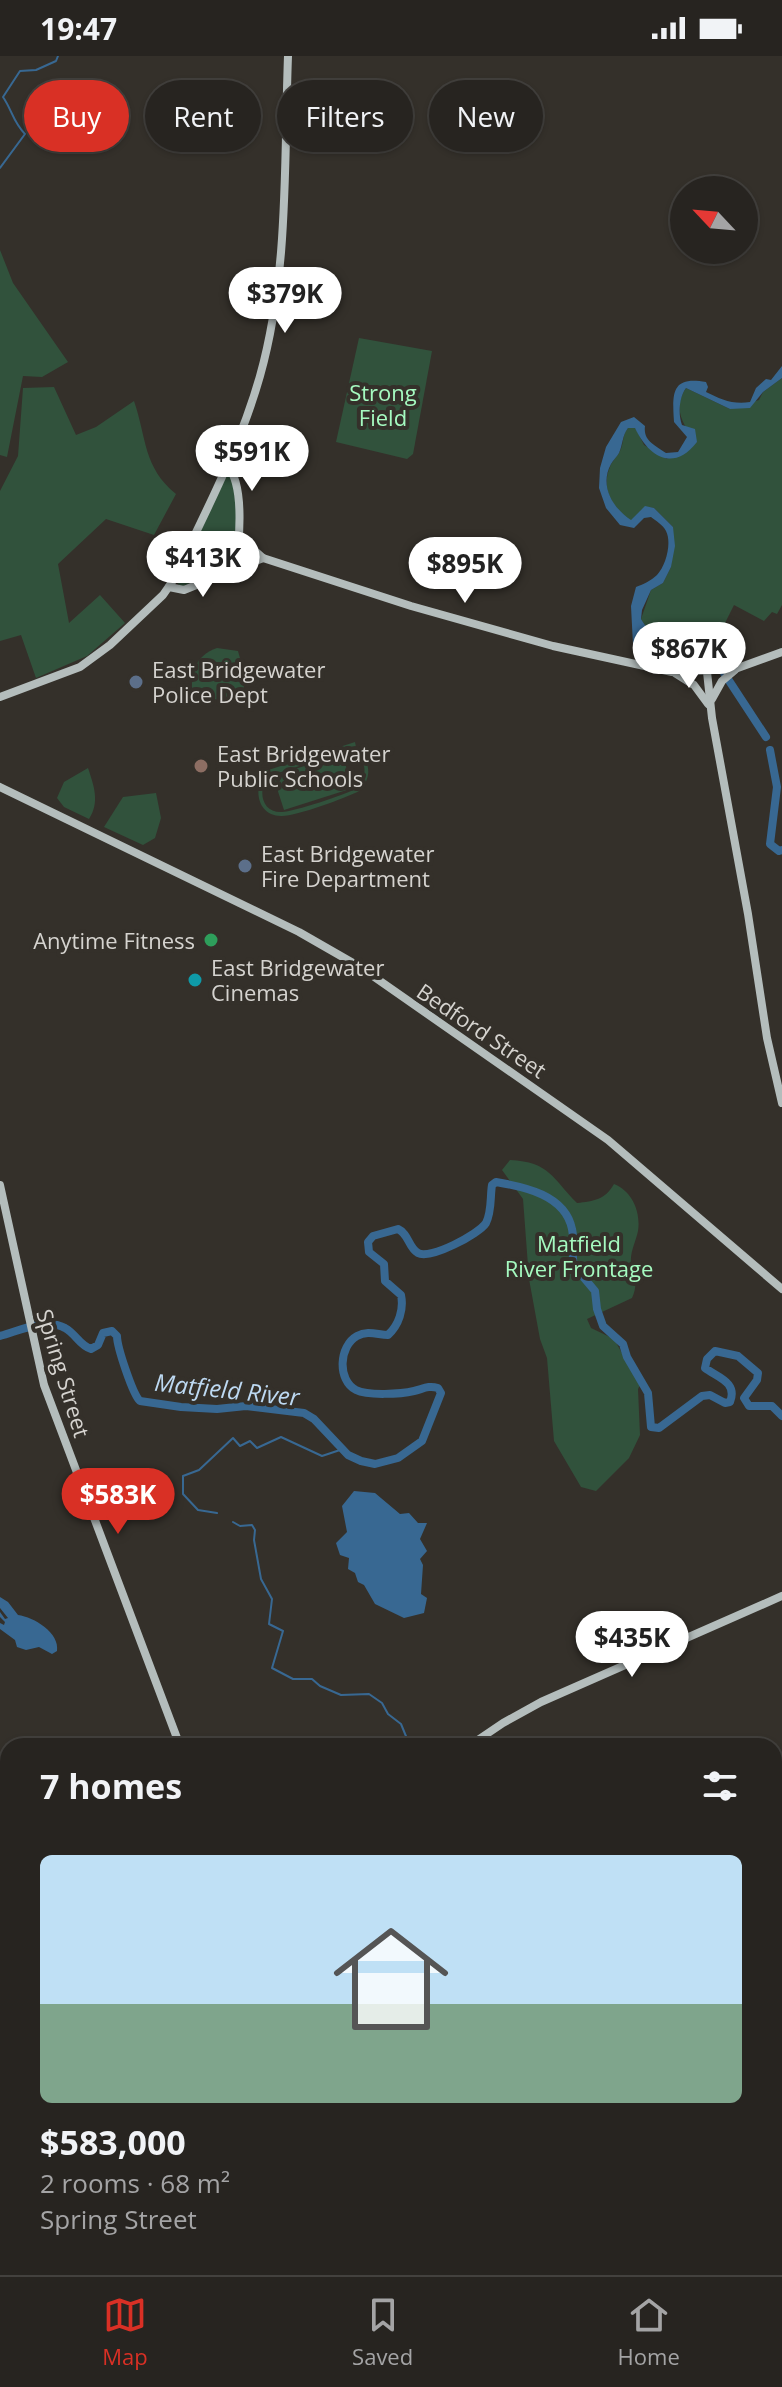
<!DOCTYPE html>
<html lang="en">
<head>
<meta charset="utf-8">
<style>
  body { margin:0; font-family:"Open Sans",sans-serif; background:#33302d; color:#f1f3f6; height:100vh; display:flex; flex-direction:column; font-size:30px; white-space:nowrap }
  * { box-sizing:border-box; margin:0 }
  p { font-size:26px; color:#a4a4a5 }
  .icon { flex:none; width:44px; height:44px; fill:none; stroke:currentColor; stroke-width:2; stroke-linecap:round; stroke-linejoin:round }
  .map { position:relative; flex:1; overflow:hidden }
  .side { position:absolute; left:0px; top:1682px; width:782px; height:538px; display:flex; flex-direction:column; background:#272420; border-radius:24px 24px 0 0; box-shadow:0 2px 6px #0004,0 0 0 2px #43413e }
  .side>* { flex:none }
  .guide { position:absolute; left:24px; top:24px; width:734px; height:72px; display:flex; gap:16px }
  .needle { width:52px; rotate:296deg }
  .fabs { position:absolute; left:670px; top:120px; display:grid; gap:16px }
  .fabs a { display:grid; place-items:center; width:88px; height:88px; border-radius:50%; background:#272420; box-shadow:0 2px 6px #0004,0 0 0 2px #43413e; font-size:40px }
  .price { position:absolute; translate:-50% -68px; padding:0 18px; border-radius:28px; background:#fff; color:#222; font-size:26px; line-height:52px; filter:drop-shadow(0 2px 4px #0008) }
  .price::after { content:''; position:absolute; left:50%; top:48px; width:24px; height:18px; margin-left:-12px; background:inherit; clip-path:polygon(0 0,100% 0,50% 100%) }
  .price.current { background:#d93025; color:#fff }
  ul { padding:0; list-style:none }
  li { display:grid; align-content:center; gap:16px; height:424px; padding:0 40px }
  li span { display:grid; place-items:center; height:248px; border-radius:12px; color:#555 }
  li>.icon { margin-inline-start:auto }
  span .icon { width:144px; height:144px; fill:#fffc; stroke-width:1 }
  li b { font-size:34px }
  h2 { display:flex; justify-content:space-between; align-items:center; height:96px; padding:0 40px; font-size:34px }
  .pill { padding:0 28px; border-radius:36px; background:#272420; box-shadow:0 2px 6px #0004,0 0 0 2px #43413e; font-size:28px; line-height:72px }
  .pill.current { background:#d93025; color:#fff }
  .status { display:flex; justify-content:space-between; align-items:center; height:56px; padding:0 40px; background:#272420; direction:ltr }
  .status svg { height:22px; fill:currentColor }
  .menu { display:flex; justify-content:space-around; align-items:center; height:112px; border-top:2px solid #43413e; background:#272420; font-size:22px; color:#a4a4a5 }
  .menu a { display:grid; justify-items:center; gap:4px }
  .menu .current { color:#d93025 }
  .map>svg:first-child { display:block }
  .green { fill:#31523c; fill-rule:evenodd }
  .water { fill:#386892 }
  .lines { fill:none; stroke-linecap:round; stroke-linejoin:round }
  .stream { stroke:#386892; stroke-width:2 }
  .river { stroke:#386892; stroke-width:8 }
  .major { stroke:#b4bdbc; stroke-width:8 }
  .rail-casing { stroke:#bdbbb6; stroke-width:5 }
  .rail { stroke:#34302a; stroke-width:2; stroke-dasharray:6; stroke-linecap:butt }
  .service-dot { fill:#5c6f8a; stroke:#34302a; stroke-width:3 }
  .education-dot { fill:#8d6e63; stroke:#34302a; stroke-width:3 }
  .leisure-dot { fill:#2e9e5b; stroke:#34302a; stroke-width:3 }
  .culture-dot { fill:#0f9aa8; stroke:#34302a; stroke-width:3 }
  .labels { text-anchor:middle; dominant-baseline:central; stroke-width:8; stroke-linejoin:round; paint-order:stroke }
  .park-label { font-size:22px; fill:#a5fac0; stroke:#34302a }
  .poi-label { font-size:22px; fill:#d5d3cf; stroke:#34302a; text-anchor:start }
  .street-label { font-size:22px; fill:#d5d3cf; stroke:#34302a }
  .water-label { font-size:24px; font-style:italic; fill:#bdd9f2; stroke:#34302a }
</style>
</head>
<body>
<div class="status"><b>19:47</b><svg viewBox="0 0 49 12"><path d="M0 12V9h3v3zM5 12V6h3v6zM10 12V3h3v9zM15 12V0h3v12zM26 1h20v11H26zM47 4h2v5h-2z"/></svg></div>
<div class="map">
<svg width="782" height="2219" viewBox="0 0 782 2219">
  <rect width="100%" height="100%" fill="#34302a"/>
  <!-- green -->
  <g class="green">
    <polygon points="0,194 13,227 68,306 42,321 23,320 7,401 0,399"/>
    <polygon points="359,282 432,295 413,398 407,403 336,386"/>
    <path d="M782 322V549L777 558 772 556 764 565 734 549 708 601 655 592 652 580 641 563 651 534 663 527 671 511 673 471 654 452 645 451 631 465C614 452 600 434 610 411 612 405 617 401 620 395 624 387 622 379 628 372L635 371 644 389 667 403 697 386C683 370 672 352 686 332L730 353 759 344 763 336Z"/>
    <path d="M54 331 76 379 96 371 134 345C147 383 143 411 176 438L154 479 106 463 58 508 69 567 100 539 125 567 87 600 36 622 21 579 0 585V435L18 400 23 332Z"/>
    <path d="M227 418 233 421C235 447 247 491 227 511L181 531 176 525Z"/>
    <path d="M217 592 238 595 243 613 244 635 238 642 219 644 192 638C191 616 195 600 217 592Z"/>
    <path d="M355 686 356 691 354 693C371 704 373 721 359 735 346 742 294 761 281 760 261 760 254 740 261 723L257 724 256 718ZM345 695C354 697 361 701 364 710 366 719 362 728 355 733 347 738 293 756 282 756 261 757 257 733 269 720Z"/>
    <polygon points="342,698 353,732 284,754 273,720"/>
    <path d="M88 712C94 730 100 746 89 763L64 751 57 742 64 726Z"/>
    <polygon points="156,737 161,762 155,782 143,789 104,771 123,741"/>
    <path d="M510 1104C550 1106 552 1122 577 1147 594 1145 605 1144 614 1128 632 1135 641 1156 638 1175 636 1185 630 1196 631 1206 633 1221 639 1227 632 1242L587 1263 591 1272 614 1283 640 1329 638 1333 640 1379 629 1402 596 1435 581 1431 554 1385 547 1302 540 1283 529 1223 523 1143 502 1114Z"/>
  </g>
  <!-- water -->
  <g class="water">
    <path d="M782 310V322L763 336 750 352 730 353 686 332C679 341 678 359 682 369L695 373 697 386C673 417 648 400 635 372H628C622 380 623 388 619 397 617 401 613 404 611 408 599 430 613 452 631 464L645 450 654 452 673 471 675 490 671 511 663 527 651 534 642 554 641 563 652 580 655 592C677 599 702 594 721 609H715C698 596 683 607 664 602 657 600 653 595 648 591L647 584 640 577 637 588 633 589 631 550 636 531C642 529 652 524 657 519 666 509 672 487 666 475 663 469 656 465 651 461L644 462 634 472 620 469 606 452 599 432 600 412 606 391 621 366 634 361 645 370C643 385 655 389 666 397L678 396 687 381 674 366C672 336 672 320 706 326L708 331 706 336C720 343 733 349 750 346L756 332 766 323 771 324Z"/>
    <polygon points="354,1435 375,1437 400,1458 409,1457 418,1467 427,1467 420,1483 427,1495 420,1503 423,1509 421,1538 427,1542 424,1557 404,1562 375,1548 364,1529 358,1526 355,1517 348,1513 349,1502 340,1499 336,1487 347,1476 342,1450"/>
    <path d="M0 1541 8 1546 18 1559C34 1561 60 1577 57 1595L52 1598 39 1591 26 1594 17 1591 15 1584 0 1573V1567L4 1569 5 1566 0 1561V1556L5 1563 8 1562 0 1552Z"/>
  </g>
  <g class="lines">
    <!-- stream -->
    <g class="stream">
      <path d="M0 112 25 78C13 66 12 54 3 41L20 15 36 14 56 5 58 0"/>
      <polyline points="217,1457 198,1454 183,1438 183,1420 199,1414 233,1382 240,1390 250,1385 257,1392 281,1381 322,1400 343,1393"/>
      <polyline points="233,1466 240,1470 252,1469 255,1474 254,1484 261,1523 272,1543 269,1568 283,1575 272,1612 293,1623 312,1623 320,1630 341,1639 369,1638 382,1647 388,1658 401,1668 410,1690"/>
      <polyline points="0,2092 8,2093"/>
    </g>
    <!-- river -->
    <g class="river">
      <polyline points="724,617 766,681"/>
      <polyline points="770,694 777,731 770,788 779,795 782,794"/>
      <path d="M0 1280C19 1275 47 1261 65 1272 76 1278 79 1289 91 1293L98 1289 103 1277 112 1275 117 1280C117 1291 133 1339 140 1345L181 1351 217 1353 246 1350 304 1357 314 1363 348 1399 361 1405 375 1408 398 1402 422 1385 441 1337 438 1332C428 1329 423 1333 414 1335 401 1338 368 1340 356 1334 337 1324 339 1290 357 1280 368 1274 378 1279 388 1279 399 1269 404 1253 401 1239L385 1225 384 1208 369 1196 368 1186 373 1180 398 1173C409 1178 408 1191 418 1197 430 1204 479 1178 486 1167 492 1155 490 1141 492 1129L496 1126C525 1131 565 1139 572 1173 575 1186 571 1198 574 1210L595 1235 597 1253 603 1270 623 1288 627 1301 648 1337 651 1371 659 1372 702 1340 710 1339 725 1347 730 1346C738 1326 717 1321 705 1312L707 1303 715 1295 738 1300 758 1317 757 1324 744 1342 749 1350H772L782 1360"/>
    </g>
    <!-- major -->
    <g class="major">
      <path d="M227 409C245 429 240 487 234 512"/>
      <polyline points="240,482 263,502"/>
      <polyline points="169,531 184,534 263,502 411,550 553,590 672,616 735,613 782,596"/>
      <polyline points="707,616 712,662 748,858 767,982 782,1047"/>
      <polyline points="675,617 694,629 708,648"/>
      <path d="M0 641 80 611 110 589 163 539 172 526C204 459 240 391 260 320 289 217 284 106 288 0"/>
      <polyline points="712,643 722,625 735,614"/>
      <polyline points="0,731 299,876 360,911 608,1084 782,1233"/>
      <polyline points="0,1129 44,1329 180,1690"/>
      <polyline points="469,1690 503,1667 541,1646 782,1540"/>
      <polyline points="68,2219 72,2212"/>
    </g>
    <defs>
      <g id="rail">
        <polyline points="0,2116 8,2119"/>
        <polyline points="253,2212 267,2219"/>
      </g>
    </defs>
    <!-- rail casing -->
    <use href="#rail" class="rail-casing"/>
    <!-- rail -->
    <use href="#rail" class="rail"/>
  </g>
  <!-- markers -->
  <g class="service-dot">
    <circle cx="136" cy="626" r="8"/>
    <circle cx="245" cy="810" r="8"/>
  </g>
  <circle class="education-dot" cx="201" cy="710" r="8"/>
  <circle class="leisure-dot" cx="211" cy="884" r="8"/>
  <circle class="culture-dot" cx="195" cy="924" r="8"/>
  <g class="labels">
    <!-- park labels -->
    <g class="park-label">
      <text x="383" y="336">Strong<tspan x="383" dy="25">Field</tspan></text>
      <text x="579" y="1187">Matfield<tspan x="579" dy="25">River Frontage</tspan></text>
    </g>
    <!-- poi labels -->
    <g class="poi-label">
      <text x="152" y="613">East Bridgewater<tspan x="152" dy="25">Police Dept</tspan></text>
      <text x="217" y="697">East Bridgewater<tspan x="217" dy="25">Public Schools</tspan></text>
      <text x="261" y="797">East Bridgewater<tspan x="261" dy="25">Fire Department</tspan></text>
      <text x="195" y="884" text-anchor="end">Anytime Fitness</text>
      <text x="211" y="911">East Bridgewater<tspan x="211" dy="25">Cinemas</tspan></text>
    </g>
    <!-- street labels -->
    <g class="street-label">
      <text transform="translate(482 974) rotate(34)">Bedford Street</text>
      <text transform="translate(64 1317) rotate(73)">Spring Street</text>
    </g>
    <!-- water labels -->
    <g class="water-label">
      <text transform="translate(227 1333) rotate(6)">Matfield River</text>
    </g>
  </g>
</svg>
<div class="fabs">
<a><svg class="needle" viewBox="-14 -14 28 28"><path d="M0-13l5 13h-10z" fill="#e53935"/><path d="M0 13l5-13h-10z" fill="#a4a4a5"/></svg></a>
</div>
<b class="price" style="left:285px;top:279px">$379K</b>
<b class="price" style="left:252px;top:437px">$591K</b>
<b class="price" style="left:203px;top:543px">$413K</b>
<b class="price" style="left:465px;top:549px">$895K</b>
<b class="price" style="left:689px;top:634px">$867K</b>
<b class="price current" style="left:118px;top:1480px">$583K</b>
<b class="price" style="left:632px;top:1623px">$435K</b>
<div class="guide">
<a class="pill current">Buy</a>
<a class="pill">Rent</a>
<a class="pill">Filters</a>
<a class="pill">New</a>
</div>
<section class="side">
<h2>7 homes<svg class="icon" aria-label="filters" viewBox="0 0 24 24"><path d="M4 7h16M4 17h16"/><circle cx="9" cy="7" r="2"/><circle cx="15" cy="17" r="2"/></svg></h2>
<ul>
<li><span style="background:linear-gradient(#bfe0f5 60%,#7fa58c 0)"><svg class="icon" aria-label="home" viewBox="0 0 24 24"><path d="M3 11l9-7 9 7M6 9v11h12V9"/></svg></span><div><b>$583,000</b><p>2 rooms · 68 m²</p><p>Spring Street</p></div></li>
</ul>
</section>
</div>
<nav class="menu">
<a class="current"><svg class="icon" aria-label="map" viewBox="0 0 24 24"><path d="M3 6l6-2 6 2 6-2v14l-6 2-6-2-6 2zM9 4v14M15 6v14"/></svg>Map</a>
<a><svg class="icon" aria-label="saved" viewBox="0 0 24 24"><path d="M7 4h10v16l-5-4-5 4z"/></svg>Saved</a>
<a><svg class="icon" aria-label="home" viewBox="0 0 24 24"><path d="M3 11l9-7 9 7M6 9v11h12V9"/></svg>Home</a>
</nav>
</body>
</html>
